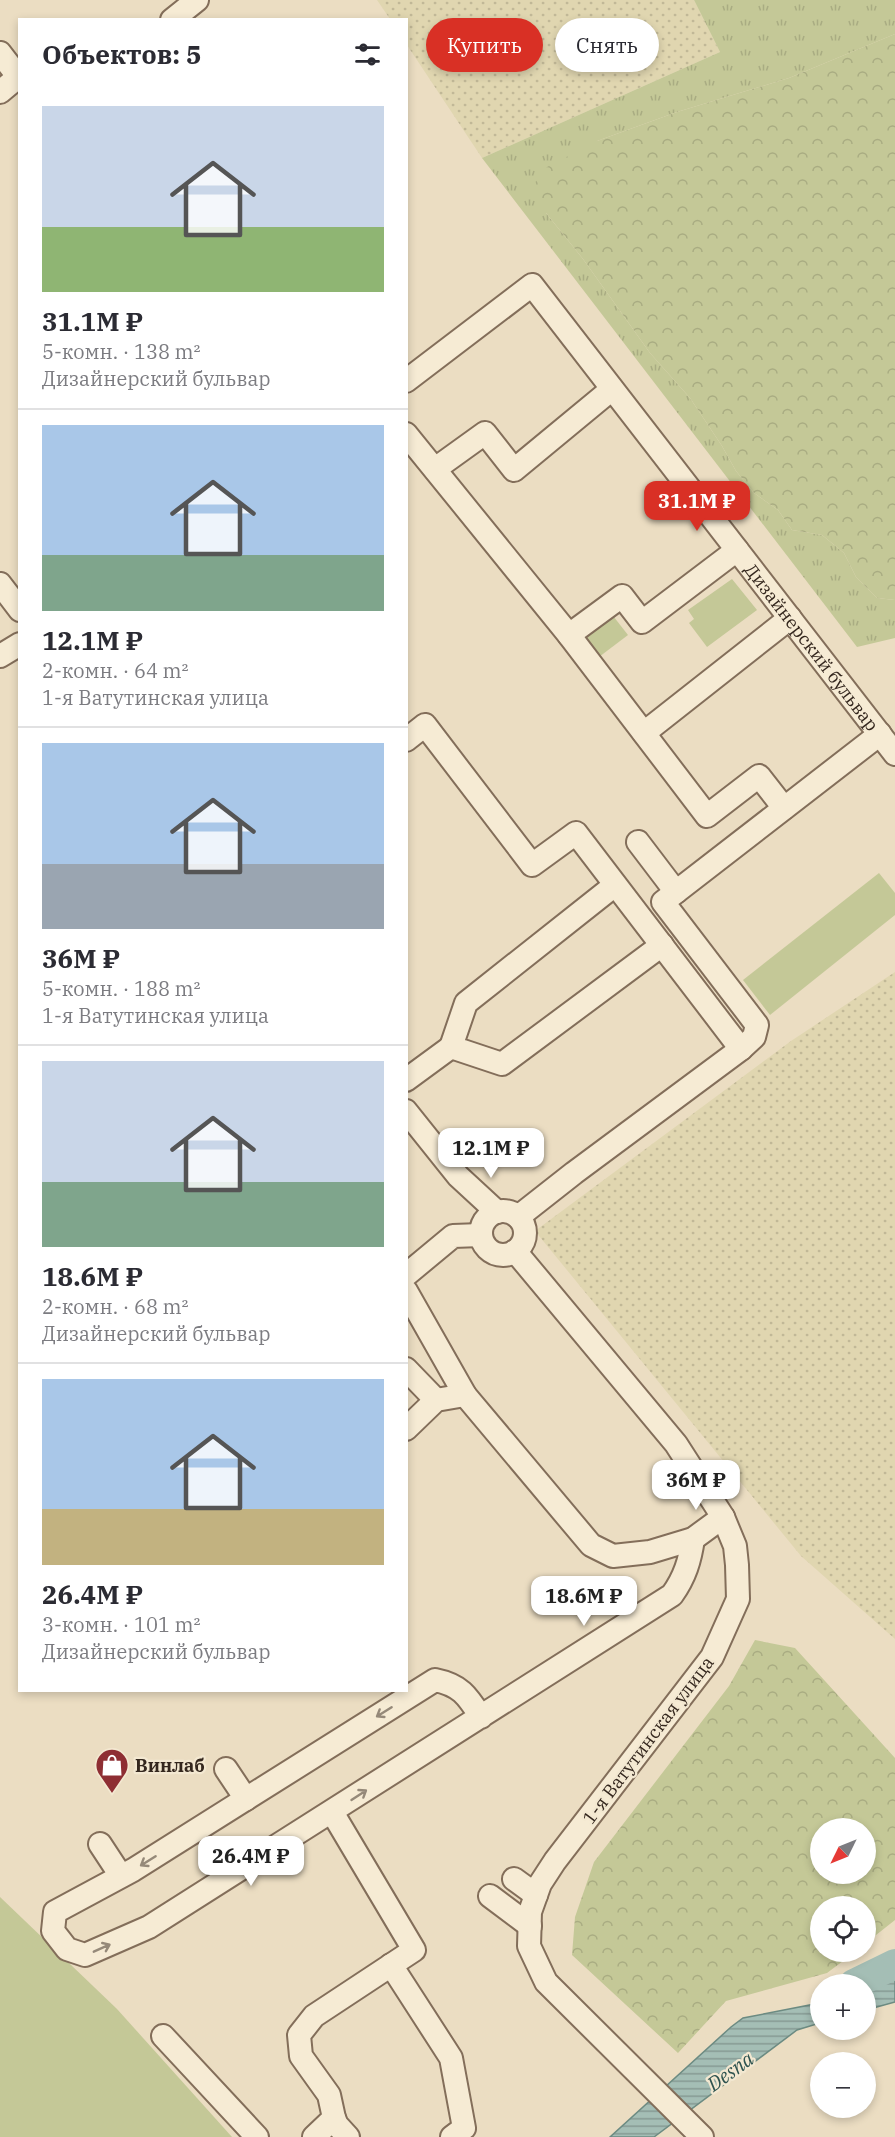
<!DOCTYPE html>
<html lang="ru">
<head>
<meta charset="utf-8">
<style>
  body { margin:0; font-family:"IBM Plex Serif",serif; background:#f2f2f3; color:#2b2b33; height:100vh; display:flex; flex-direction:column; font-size:22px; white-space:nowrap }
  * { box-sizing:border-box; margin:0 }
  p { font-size:20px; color:#7c7c81 }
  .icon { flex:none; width:33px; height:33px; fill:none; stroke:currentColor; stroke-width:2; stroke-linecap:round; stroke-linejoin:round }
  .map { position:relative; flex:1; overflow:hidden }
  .details { position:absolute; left:18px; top:18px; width:390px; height:1674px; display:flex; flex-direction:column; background:#fff; border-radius:0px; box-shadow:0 3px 9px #0003 }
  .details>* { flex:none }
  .guide { position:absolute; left:426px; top:18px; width:378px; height:54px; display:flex; gap:12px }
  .needle { width:39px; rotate:227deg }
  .tools { position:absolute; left:810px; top:1818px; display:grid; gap:12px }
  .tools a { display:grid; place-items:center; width:66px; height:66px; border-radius:50%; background:#fff; box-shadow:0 3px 9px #0003; font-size:30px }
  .price { position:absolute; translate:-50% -51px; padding:0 14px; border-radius:12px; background:#fff; color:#222; font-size:20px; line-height:39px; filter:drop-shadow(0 2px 3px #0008) }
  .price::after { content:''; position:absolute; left:50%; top:36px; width:18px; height:14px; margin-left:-9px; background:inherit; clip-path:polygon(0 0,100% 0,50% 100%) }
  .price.active { background:#d93025; color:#fff }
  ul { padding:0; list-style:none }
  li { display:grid; align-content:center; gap:12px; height:318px; padding:0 24px }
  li+li { border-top:2px solid #e1e1e2 }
  li span { display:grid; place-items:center; height:186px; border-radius:0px; color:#555 }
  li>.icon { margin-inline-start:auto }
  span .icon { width:108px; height:108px; fill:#fffc; stroke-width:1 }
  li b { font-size:26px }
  h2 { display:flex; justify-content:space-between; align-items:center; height:72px; padding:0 24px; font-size:26px }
  .tag { padding:0 21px; border-radius:27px; background:#fff; box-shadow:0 3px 9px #0003; font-size:21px; line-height:54px }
  .tag.active { background:#d93025; color:#fff }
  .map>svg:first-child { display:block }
  .farmland { fill:url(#farmland-dots) }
  .grass { fill:url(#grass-tufts) }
  .forest { fill:url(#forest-crowns); fill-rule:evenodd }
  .park { fill:#c4c897 }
  .water { fill:url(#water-rules); stroke:#6c8b82; stroke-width:1.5 }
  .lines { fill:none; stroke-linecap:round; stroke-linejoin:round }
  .river { stroke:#a4beb5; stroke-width:30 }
  .minor-casing { stroke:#836e5a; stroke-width:26 }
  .minor { stroke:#f6ebd4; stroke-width:22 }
  .oneway { stroke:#958979 }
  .labels { text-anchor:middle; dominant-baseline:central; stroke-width:4.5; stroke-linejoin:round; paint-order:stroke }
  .street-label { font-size:18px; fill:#34271e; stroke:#f3e8d1 }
  .poi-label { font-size:18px; font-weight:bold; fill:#34271e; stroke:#f3e8d1; text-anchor:start }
  .water-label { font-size:20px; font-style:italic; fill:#2e534f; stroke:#f3e8d1 }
</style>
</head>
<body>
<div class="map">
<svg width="895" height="2137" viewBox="0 0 895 2137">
  <defs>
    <pattern id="farmland-dots" width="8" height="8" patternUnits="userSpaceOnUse" patternTransform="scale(1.5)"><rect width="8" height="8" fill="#e0d6b0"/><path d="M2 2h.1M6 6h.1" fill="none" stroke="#c1b897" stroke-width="1.8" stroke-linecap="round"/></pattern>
    <pattern id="grass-tufts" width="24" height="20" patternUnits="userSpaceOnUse" patternTransform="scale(1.5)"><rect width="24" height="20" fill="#c4c897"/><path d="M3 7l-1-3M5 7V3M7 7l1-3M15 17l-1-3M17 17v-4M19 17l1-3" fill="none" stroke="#a9ac82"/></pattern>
    <pattern id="forest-crowns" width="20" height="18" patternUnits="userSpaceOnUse" patternTransform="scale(1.5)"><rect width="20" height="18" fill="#c4c897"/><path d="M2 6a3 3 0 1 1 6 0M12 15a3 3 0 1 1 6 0" fill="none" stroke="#a9ac82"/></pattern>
    <pattern id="water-rules" width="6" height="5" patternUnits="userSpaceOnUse" patternTransform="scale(1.5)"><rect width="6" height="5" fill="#a4beb5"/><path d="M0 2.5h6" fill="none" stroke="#869a93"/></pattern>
  </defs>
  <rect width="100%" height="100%" fill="#ebddc2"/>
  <!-- farmland -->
  <g class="farmland">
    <polygon points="377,0 694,0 720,52 482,158 407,45 406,20 390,19"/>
    <polygon points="895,972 895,1639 801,1556 535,1231 791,1041"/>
  </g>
  <!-- grass -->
  <polygon class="grass" points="694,0 895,0 895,34 789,78 677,112 597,141 546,213 583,259 650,353 690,398 722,446 736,471 754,493 778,510 792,530 822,535 844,553 856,577 877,598 895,600 895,638 857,647 482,158 720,52"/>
  <!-- forest -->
  <g class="forest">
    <polygon points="895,34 895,600 877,598 856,577 844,553 822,535 792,530 778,510 754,493 736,471 722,446 690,398 650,353 583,259 546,213 530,189 547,167 597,141 677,112 789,78"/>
    <path d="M755 1640 795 1648 895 1758V1920L866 1943V1906H820V1952H855L827 1973 726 2001 678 2053 572 1955 575 1917 594 1862 729 1686ZM820 1828H866V1874H820Z"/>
  </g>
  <!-- park -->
  <g class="park">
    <polygon points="732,579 757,610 707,647 689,623 694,619 688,610"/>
    <polygon points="610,612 628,635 595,660 577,635"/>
    <polygon points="879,873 895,893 895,915 770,1015 743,980"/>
    <polygon points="0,1897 117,2009 232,2137 0,2137"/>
  </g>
  <!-- water -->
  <g class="water">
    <polygon points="895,1971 895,2002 866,2010 866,1991"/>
    <polygon points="820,2003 820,2023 797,2030 654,2137 610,2137 731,2027 743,2018"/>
  </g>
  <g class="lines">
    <!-- river -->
    <polyline class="river" points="854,1984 895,1964"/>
    <defs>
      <g id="minor">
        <polyline points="172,20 197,0"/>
        <polyline points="0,53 20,79"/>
        <polyline points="0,92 18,77"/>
        <path id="s1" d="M406 381 532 285 895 754"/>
        <polyline points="406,434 569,635 707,816 759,776 784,808"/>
        <polyline points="435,469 485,433 514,470 612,389"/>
        <polyline points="0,584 20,610"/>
        <polyline points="569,635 622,596 642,622 737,550"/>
        <polyline points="0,656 20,644"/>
        <polyline points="644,733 790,618"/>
        <polyline points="406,740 425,725 532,865 576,833 741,1049"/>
        <polyline points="638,842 676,892"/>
        <polyline points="615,885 466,1003 451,1047 502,1064 662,945"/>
        <polyline points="406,1080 451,1047"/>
        <polyline points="406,1111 458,1176 497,1212"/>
        <circle cx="503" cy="1233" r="22"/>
        <polyline points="518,1217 574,1173 741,1049 754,1037 757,1025 663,902 880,734"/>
        <polyline points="515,1251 676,1444 723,1517 735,1546 737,1565 738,1599 712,1657 555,1861 540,1884 530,1912 529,1946 546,1982 702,2137"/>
        <polyline points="406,1275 453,1236 481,1235"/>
        <polyline points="406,1291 465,1395 591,1545 613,1556 650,1552 693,1539 723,1517"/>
        <polyline points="406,1369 436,1400"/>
        <polyline points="406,1429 436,1400 465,1395"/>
        <path d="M481 1717C467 1695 460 1685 435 1680L133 1870 55 1912 53 1931 67 1949 85 1955 149 1927 672 1595C685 1577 690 1560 693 1539"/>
        <polyline points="226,1769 246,1799"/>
        <polyline points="100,1844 121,1876"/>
        <polyline points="514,1879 536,1895"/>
        <polyline points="490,1896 530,1926"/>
        <polyline points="391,1965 451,2058 464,2128 452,2137"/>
        <polyline points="163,2036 257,2137"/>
        <polyline points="334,2118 337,2125 348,2137"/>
        <polyline points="314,2137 334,2118 329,2095 301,2056 299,2035 314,2016 414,1950 332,1812"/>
      </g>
    </defs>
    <!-- minor casing -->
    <use href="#minor" class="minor-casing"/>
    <!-- minor -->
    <use href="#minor" class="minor"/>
  </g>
  <!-- one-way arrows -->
  <defs><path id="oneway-shaft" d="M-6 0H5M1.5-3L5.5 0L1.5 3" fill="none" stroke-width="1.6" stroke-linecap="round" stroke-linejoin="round" transform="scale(1.5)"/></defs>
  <g class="oneway">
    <use href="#oneway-shaft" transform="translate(384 1712) rotate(148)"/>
    <use href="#oneway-shaft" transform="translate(359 1795) rotate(-33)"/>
    <use href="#oneway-shaft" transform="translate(148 1861) rotate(148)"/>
    <use href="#oneway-shaft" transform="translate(102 1948) rotate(-24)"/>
  </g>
  <!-- icons -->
  <defs>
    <symbol id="shop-pin" viewBox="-11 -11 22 30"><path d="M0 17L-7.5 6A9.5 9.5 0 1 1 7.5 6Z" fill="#8e2e33" stroke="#f3e8d1"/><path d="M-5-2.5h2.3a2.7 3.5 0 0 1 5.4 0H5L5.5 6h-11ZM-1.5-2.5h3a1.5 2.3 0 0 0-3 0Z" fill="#fff"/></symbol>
  </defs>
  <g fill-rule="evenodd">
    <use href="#shop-pin" x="93" y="1746" width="38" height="52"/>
  </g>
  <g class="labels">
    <!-- street labels -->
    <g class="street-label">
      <text stroke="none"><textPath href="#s1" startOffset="616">Дизайнерский бульвар</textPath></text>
      <text transform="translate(648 1740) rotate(-53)">1-я Ватутинская улица</text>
    </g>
    <!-- poi labels -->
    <g class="poi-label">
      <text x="135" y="1765">Винлаб</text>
    </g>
    <!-- water labels -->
    <g class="water-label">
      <text transform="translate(730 2071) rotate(-36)">Desna</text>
    </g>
  </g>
</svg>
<div class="tools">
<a><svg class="needle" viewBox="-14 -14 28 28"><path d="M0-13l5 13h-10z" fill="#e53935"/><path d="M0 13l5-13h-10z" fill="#7c7c81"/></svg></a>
<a><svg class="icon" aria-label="locate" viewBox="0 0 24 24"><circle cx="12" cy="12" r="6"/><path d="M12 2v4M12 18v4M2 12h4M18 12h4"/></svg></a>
<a>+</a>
<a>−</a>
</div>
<b class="price active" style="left:697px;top:532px">31.1M ₽</b>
<b class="price" style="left:491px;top:1179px">12.1M ₽</b>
<b class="price" style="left:696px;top:1511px">36M ₽</b>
<b class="price" style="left:584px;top:1627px">18.6M ₽</b>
<b class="price" style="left:251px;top:1887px">26.4M ₽</b>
<div class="guide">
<a class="tag active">Купить</a>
<a class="tag">Снять</a>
</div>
<section class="details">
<h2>Объектов: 5<svg class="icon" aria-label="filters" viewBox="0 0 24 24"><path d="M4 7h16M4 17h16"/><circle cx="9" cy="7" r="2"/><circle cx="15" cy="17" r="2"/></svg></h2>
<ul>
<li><span style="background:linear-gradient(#c9d6e8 65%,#8fb573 0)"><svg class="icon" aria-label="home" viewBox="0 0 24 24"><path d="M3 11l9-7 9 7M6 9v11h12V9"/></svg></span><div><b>31.1M ₽</b><p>5-комн. · 138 m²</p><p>Дизайнерский бульвар</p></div></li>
<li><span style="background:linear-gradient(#a9c7e8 70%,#7fa58c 0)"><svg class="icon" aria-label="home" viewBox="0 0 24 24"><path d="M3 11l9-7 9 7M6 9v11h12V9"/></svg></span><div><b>12.1M ₽</b><p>2-комн. · 64 m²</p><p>1-я Ватутинская улица</p></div></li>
<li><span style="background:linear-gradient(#a9c7e8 65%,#9aa5b1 0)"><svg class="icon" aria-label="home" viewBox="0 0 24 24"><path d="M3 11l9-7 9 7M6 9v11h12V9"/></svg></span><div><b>36M ₽</b><p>5-комн. · 188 m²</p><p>1-я Ватутинская улица</p></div></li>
<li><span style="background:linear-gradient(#c9d6e8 65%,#7fa58c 0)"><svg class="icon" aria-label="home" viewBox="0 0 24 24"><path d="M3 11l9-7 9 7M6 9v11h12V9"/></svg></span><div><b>18.6M ₽</b><p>2-комн. · 68 m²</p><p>Дизайнерский бульвар</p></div></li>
<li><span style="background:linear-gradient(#a9c7e8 70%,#c2b280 0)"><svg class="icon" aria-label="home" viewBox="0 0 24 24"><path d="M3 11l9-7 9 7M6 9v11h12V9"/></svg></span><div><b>26.4M ₽</b><p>3-комн. · 101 m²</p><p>Дизайнерский бульвар</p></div></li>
</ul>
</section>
</div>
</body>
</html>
